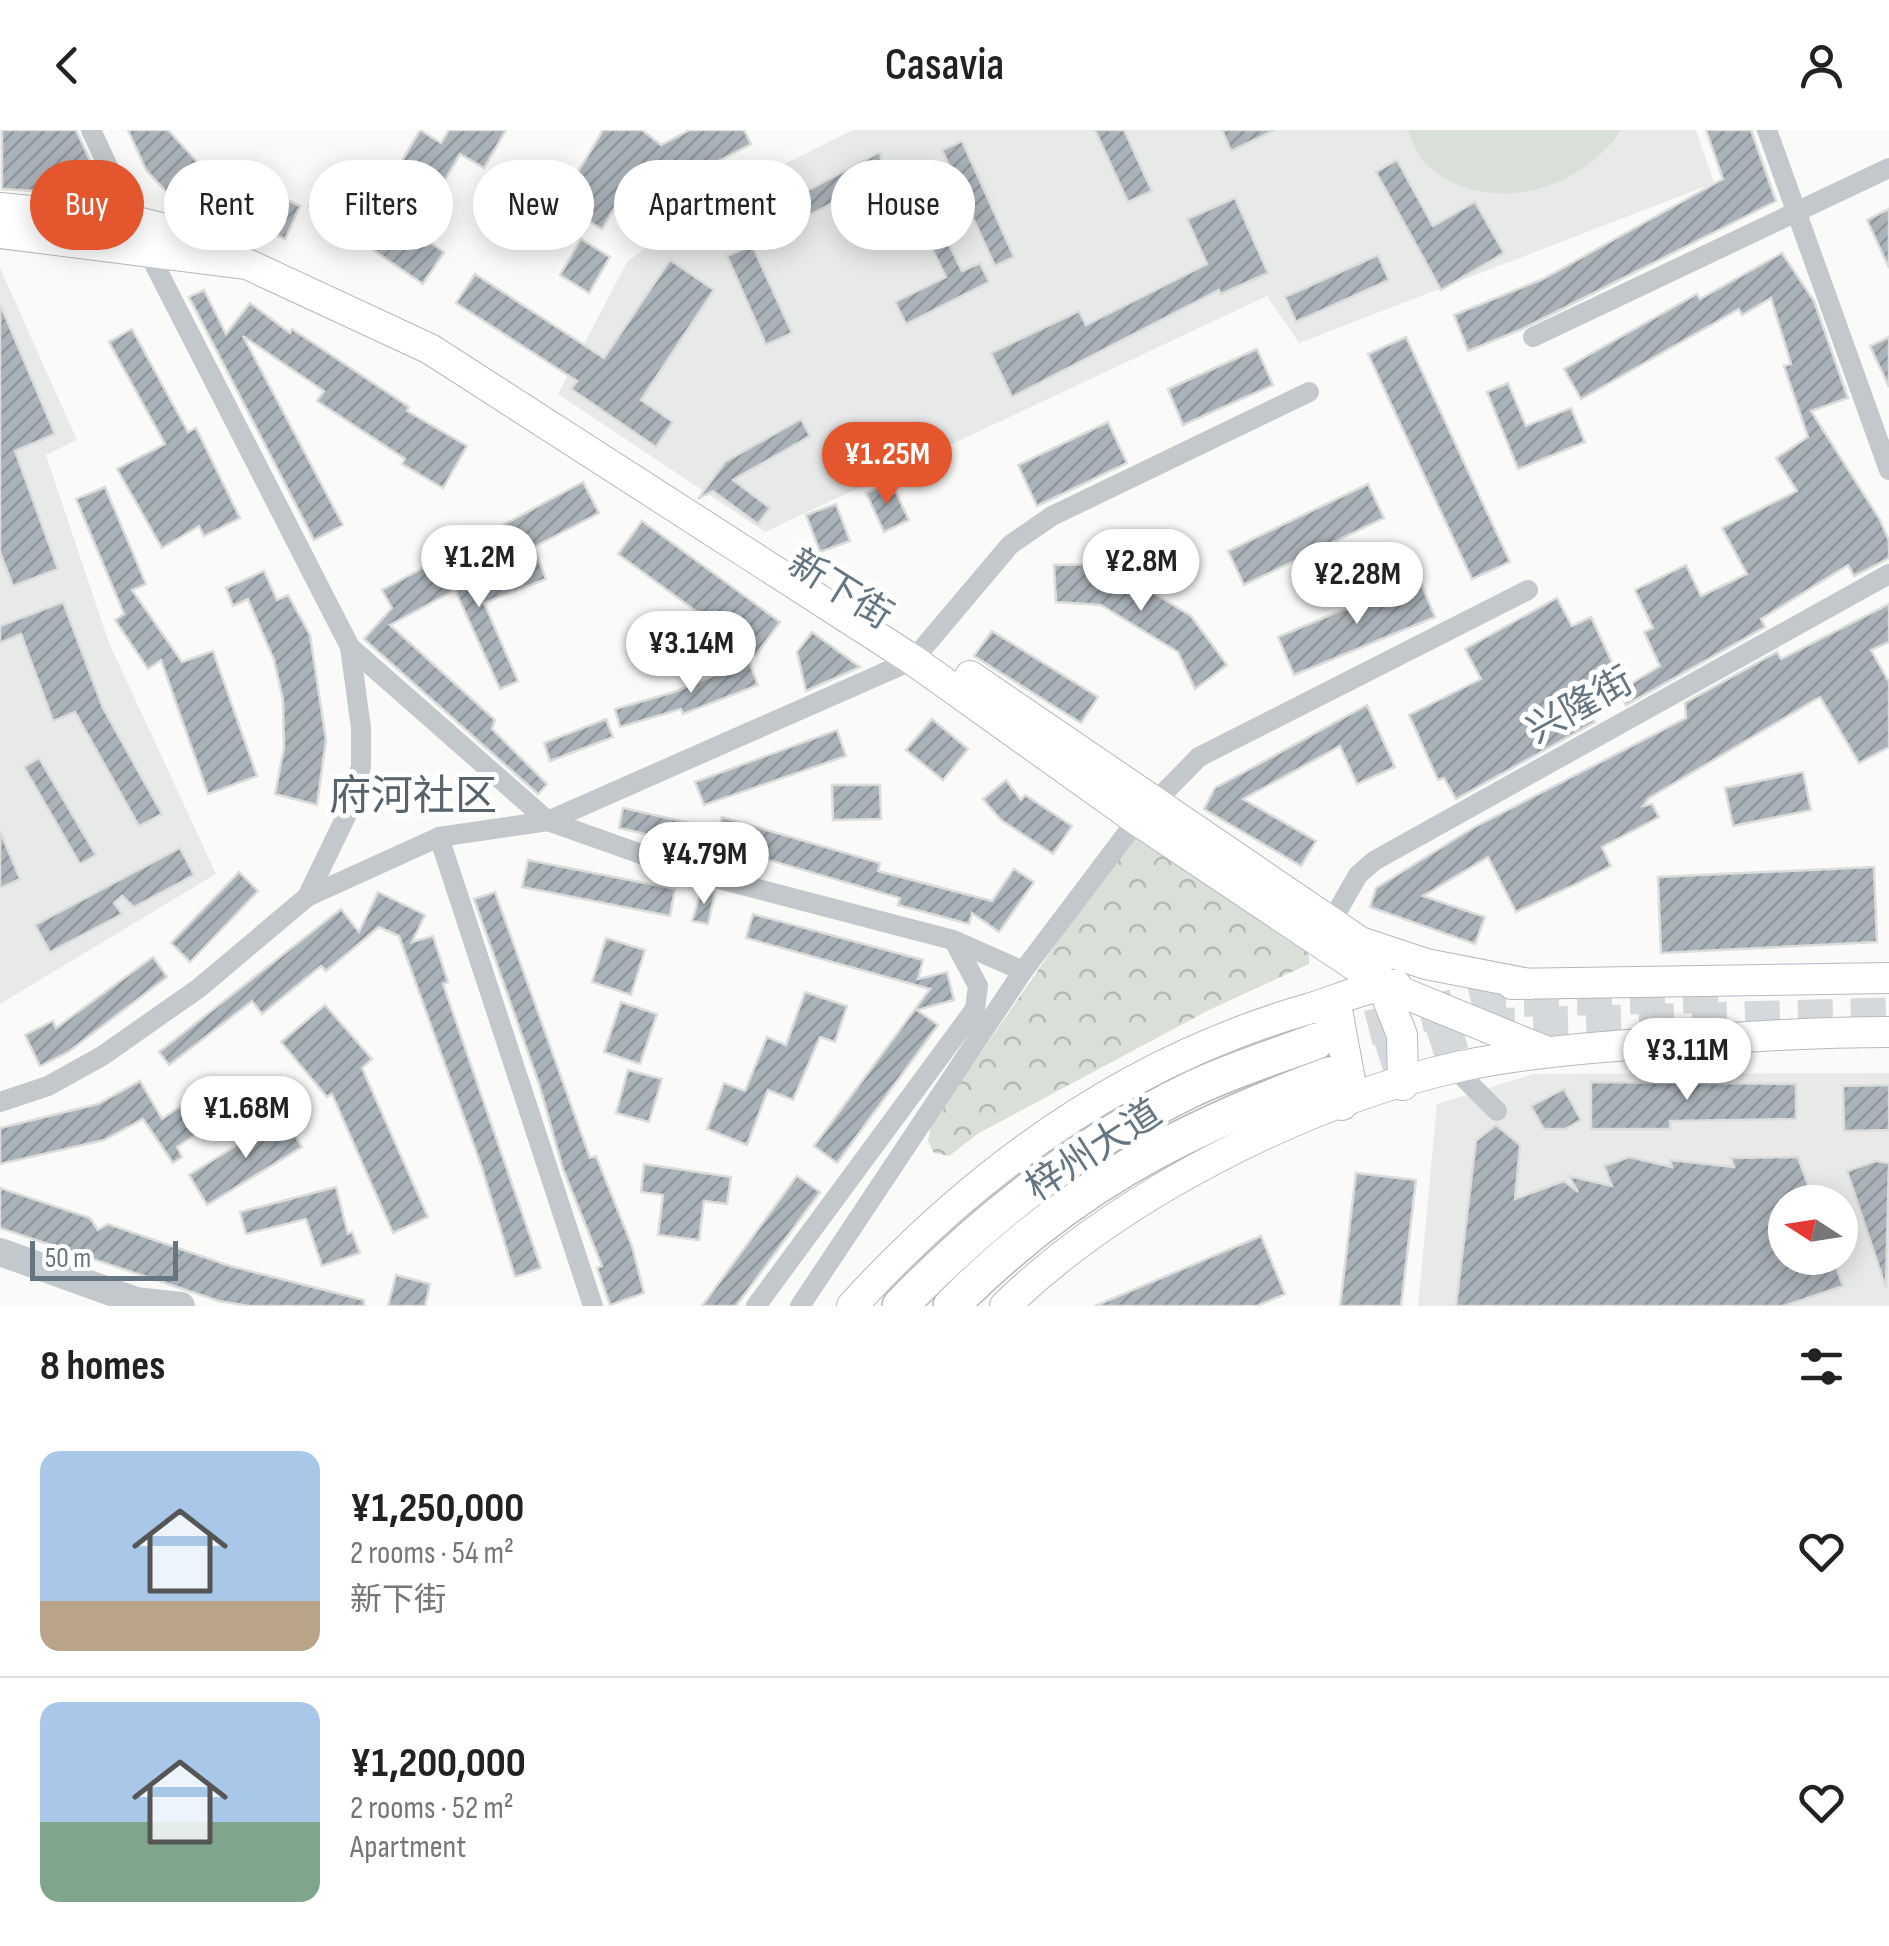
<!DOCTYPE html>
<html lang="en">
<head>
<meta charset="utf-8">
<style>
  body { margin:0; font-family:"Sofia Sans Condensed","Noto Sans SC",sans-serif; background:#f2f2f2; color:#222; height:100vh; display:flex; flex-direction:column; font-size:38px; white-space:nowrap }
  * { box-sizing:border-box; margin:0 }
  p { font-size:32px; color:#767676 }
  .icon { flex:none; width:55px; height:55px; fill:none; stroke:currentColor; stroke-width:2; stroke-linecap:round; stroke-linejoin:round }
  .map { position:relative; height:1176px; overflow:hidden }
  .drawer { display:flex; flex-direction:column; background:#fff; flex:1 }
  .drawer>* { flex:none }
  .hud { position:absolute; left:30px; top:30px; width:1000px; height:90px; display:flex; gap:20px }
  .needle { width:65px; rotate:282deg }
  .tools { position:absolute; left:1768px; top:1055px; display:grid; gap:20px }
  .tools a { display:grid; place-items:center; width:90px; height:90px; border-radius:50%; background:#fff; box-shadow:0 5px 25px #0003; font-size:50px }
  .scale { position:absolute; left:30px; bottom:25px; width:148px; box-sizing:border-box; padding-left:10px; border:5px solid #657683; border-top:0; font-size:28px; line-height:35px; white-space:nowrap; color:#657683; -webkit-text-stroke:8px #fff; paint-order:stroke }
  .price { position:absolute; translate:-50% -85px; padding:0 22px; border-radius:35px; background:#fff; color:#222; font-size:32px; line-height:65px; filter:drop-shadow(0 2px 5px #0008) }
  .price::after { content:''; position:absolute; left:50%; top:60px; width:30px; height:22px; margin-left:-15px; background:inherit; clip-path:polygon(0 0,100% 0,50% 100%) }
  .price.current { background:#e4572e; color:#fff }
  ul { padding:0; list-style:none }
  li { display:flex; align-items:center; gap:30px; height:250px; padding:0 40px }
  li+li { border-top:2px solid #e0e0e0 }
  li span { display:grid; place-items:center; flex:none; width:280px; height:200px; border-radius:20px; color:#555 }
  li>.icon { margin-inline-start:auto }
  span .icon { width:120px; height:120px; fill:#fffc; stroke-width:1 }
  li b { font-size:42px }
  h2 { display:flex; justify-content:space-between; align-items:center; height:120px; padding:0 40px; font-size:42px }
  .tag { padding:0 35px; border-radius:45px; background:#fff; box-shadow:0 5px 25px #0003; font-size:35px; line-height:90px }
  .tag.current { background:#e4572e; color:#fff }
  header { display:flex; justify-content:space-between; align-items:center; height:130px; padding:0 40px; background:#fff; font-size:45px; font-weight:600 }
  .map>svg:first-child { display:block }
  .built { fill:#e8e9e9; fill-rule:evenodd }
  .grass { fill:#dadfd7 }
  .forest { fill:url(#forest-crowns) }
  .building { fill:url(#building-hatch); stroke:#dcdcda; stroke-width:2.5 }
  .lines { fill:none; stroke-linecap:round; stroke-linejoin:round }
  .trunk-tunnel { stroke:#d5d9db; stroke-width:35; stroke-dasharray:35 18; stroke-linecap:butt }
  .secondary-casing { stroke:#b3babf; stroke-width:32 }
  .trunk-casing { stroke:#b4b9bd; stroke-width:38 }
  .minor { stroke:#c3c8cc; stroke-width:20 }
  .tertiary { stroke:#c3c8cc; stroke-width:28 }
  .secondary { stroke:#fff; stroke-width:30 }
  .trunk { stroke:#fff; stroke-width:35 }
  .labels { text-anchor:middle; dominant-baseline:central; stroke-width:10; stroke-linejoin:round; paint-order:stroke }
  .street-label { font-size:38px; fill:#657683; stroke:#fff }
  .quarter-label { font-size:42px; fill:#57646e; stroke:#fff }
</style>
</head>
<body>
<header><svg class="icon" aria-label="back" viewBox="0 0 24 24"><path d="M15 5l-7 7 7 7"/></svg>Casavia<svg class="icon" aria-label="person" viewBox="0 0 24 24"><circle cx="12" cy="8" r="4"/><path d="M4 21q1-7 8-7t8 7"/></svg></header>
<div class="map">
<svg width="1889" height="1176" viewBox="0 0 1889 1176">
  <defs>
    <pattern id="forest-crowns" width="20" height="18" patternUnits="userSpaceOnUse" patternTransform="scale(2.5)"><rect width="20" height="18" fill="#dadfd7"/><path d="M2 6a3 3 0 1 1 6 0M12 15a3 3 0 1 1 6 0" fill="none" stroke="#b4b9b4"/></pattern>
    <pattern id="building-hatch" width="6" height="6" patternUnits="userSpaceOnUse" patternTransform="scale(2.5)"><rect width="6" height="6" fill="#aab3b9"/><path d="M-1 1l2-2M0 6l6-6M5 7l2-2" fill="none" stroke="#8e969c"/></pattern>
  </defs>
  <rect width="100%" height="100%" fill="#fafaf8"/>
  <!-- built -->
  <g class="built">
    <polygon points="853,0 1696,0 1714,53 1299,213 1267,166 765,402 558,264 627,132 708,72"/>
    <polygon points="0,138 77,310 46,325 109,513 216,744 0,874"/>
    <path d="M1889 943V1176H1418L1437 974 1533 944ZM1785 1072H1840V1128H1785Z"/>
  </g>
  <!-- grass -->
  <path class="grass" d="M1407 0H1621C1581 61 1490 86 1431 39 1420 31 1413 12 1407 0Z"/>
  <!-- forest -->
  <polygon class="forest" points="1135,700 1309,821 1309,834 1209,880 979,1003 949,1026 934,1023 928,1011 931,995"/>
  <!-- building -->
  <g class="building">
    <polygon points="2,0 76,0 106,65 2,59"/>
    <polygon points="128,0 168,0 232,70 224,42 300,76 285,109 186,64 177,73 146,40"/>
    <polygon points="420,0 441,13 449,0 506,0 484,38 460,24 436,65 396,41"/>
    <polygon points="603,0 642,0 661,15 690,0 744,0 751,14 656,63 633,46 602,99 559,74"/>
    <polygon points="1095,0 1124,0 1152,61 1128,72"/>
    <polygon points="1222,0 1275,0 1231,21"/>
    <polygon points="1706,0 1751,0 1776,71 1522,199 1468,221 1454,185 1543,149 1723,49"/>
    <polygon points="962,11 1014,127 995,136 942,20"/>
    <polygon points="880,22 884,45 765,109 754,89"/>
    <polygon points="1397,30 1433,96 1475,72 1504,123 1441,160 1376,42"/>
    <polygon points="910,36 962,141 980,133 989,152 906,194 895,172 946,147 895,44"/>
    <polygon points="330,45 444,122 423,154 309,76"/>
    <polygon points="1235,68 1268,143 1221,164 1219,160 1012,267 991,223 1079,181 1086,195 1207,134 1187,89"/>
    <polygon points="1889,79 1889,138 1867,90"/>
    <polygon points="581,109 610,127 589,163 560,145"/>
    <polygon points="752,115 792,203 766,215 727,126"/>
    <polygon points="1782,123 1814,171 1848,268 1811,281 1880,390 1889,411 1889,428 1854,446 1848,435 1761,489 1765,497 1626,575 1619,562 1586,577 1595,592 1456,669 1444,648 1438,650 1409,585 1481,549 1465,519 1557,468 1572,496 1591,487 1624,558 1660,536 1644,502 1653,498 1635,460 1686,435 1701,466 1747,444 1722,398 1797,361 1776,328 1808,307 1784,236 1791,234 1771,168 1742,185 1739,179 1581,269 1564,239 1697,164 1700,169"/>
    <polygon points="1378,125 1389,150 1296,192 1285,167"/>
    <polygon points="670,130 714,160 641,270 673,292 656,317 571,259 577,251 456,173 475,144 604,228"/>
    <polygon points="204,160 226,204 250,173 290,203 292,199 409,277 407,281 467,316 443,358 402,334 405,329 317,271 324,261 243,206 343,395 314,410 189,167"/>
    <polygon points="0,174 55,304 15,321 58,439 13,456 0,422"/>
    <polygon points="132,199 188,302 196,298 240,388 204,406 199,396 162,418 117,339 165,314 109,212"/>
    <polygon points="1406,207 1510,432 1472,449 1368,224"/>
    <polygon points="1889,207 1889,257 1870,216"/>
    <polygon points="1257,219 1273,255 1183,295 1168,259"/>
    <polygon points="1508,253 1526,296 1571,278 1585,312 1518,339 1487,262"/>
    <polygon points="801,289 810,306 733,350 770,378 758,394 713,361 698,369 725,332"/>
    <polygon points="1108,292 1127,333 1037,376 1018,335"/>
    <polygon points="583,352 599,383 534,417 546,449 484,473 518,551 500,559 455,460 390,495 495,590 492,599 547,654 538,664 364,509 392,478 382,460"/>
    <polygon points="891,352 909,390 884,402 866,363"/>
    <polygon points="1368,354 1384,388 1244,455 1228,421"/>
    <polygon points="105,357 146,454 132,460 182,532 213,521 257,646 208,664 161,530 148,539 115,490 124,484 76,369"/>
    <polygon points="836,374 850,411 820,422 806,385"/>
    <polygon points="642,391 780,492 756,525 618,424"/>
    <polygon points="1106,434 1191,486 1227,535 1195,559 1178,522 1101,475 1056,472 1054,435"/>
    <polygon points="264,441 277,470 288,465 310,505 326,610 317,675 275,664 284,618 283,570 274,530 248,469 233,476 226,458"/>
    <polygon points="1419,448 1435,487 1294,545 1278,507"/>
    <polygon points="63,472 103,578 162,684 139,696 75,582 53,591 21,504 0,513 0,496"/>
    <polygon points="1889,474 1889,512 1871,520 1889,552 1889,617 1859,633 1820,567 1649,668 1643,676 1652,674 1659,687 1602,717 1611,736 1574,755 1516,782 1488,727 1423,766 1485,787 1475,814 1370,777 1376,758 1473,698 1686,588 1685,573 1777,522 1781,529"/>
    <polygon points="992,501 1098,567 1081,593 974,526"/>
    <polygon points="812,502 860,537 806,561 797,522"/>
    <polygon points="749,531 758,555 683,584 681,579 620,597 615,579 674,562"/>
    <polygon points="1367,575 1395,637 1357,654 1340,616 1243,669 1316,711 1301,736 1204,679 1215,658"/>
    <polygon points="606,589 613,607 550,631 544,613"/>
    <polygon points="932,589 968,619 943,650 906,620"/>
    <polygon points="837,600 846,626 704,675 695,652"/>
    <polygon points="39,628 96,725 80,734 24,637"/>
    <polygon points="1803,642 1811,680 1733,696 1725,658"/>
    <polygon points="1006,650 1021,670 1025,665 1072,696 1053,724 1001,690 983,669"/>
    <polygon points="832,655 880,655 881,689 833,690"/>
    <polygon points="623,678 690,693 685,713 619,698"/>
    <polygon points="722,687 880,733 878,741 992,771 1014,739 1034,752 999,802 972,783 969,794 898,775 900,768 714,714"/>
    <polygon points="0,701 20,749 0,758"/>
    <polygon points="180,718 194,745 134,777 122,766 114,773 122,784 50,822 35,795"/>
    <polygon points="528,730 675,759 670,786 522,757"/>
    <polygon points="1874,737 1877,812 1661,823 1658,747"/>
    <polygon points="239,742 258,761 190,832 171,813"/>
    <polygon points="702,759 715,762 708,794 692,791"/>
    <polygon points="378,762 425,785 412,812 433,806 448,852 443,854 541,1138 515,1147 481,1035 399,806 379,797 326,841 321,836 262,884 252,871 169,935 159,922 341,779 359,802"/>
    <polygon points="495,762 590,1028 596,1026 632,1116 644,1163 610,1175 597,1138 602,1136 563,1039 539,954 474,769"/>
    <polygon points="753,784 923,830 918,849 947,842 954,870 917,880 938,895 837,1033 814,1016 930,859 746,808"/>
    <polygon points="606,808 645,820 631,865 592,852"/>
    <polygon points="153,827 167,847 68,922 40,936 25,905 53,891 56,898"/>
    <polygon points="805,862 847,876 835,912 820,907 793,970 768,960 747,1015 707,999 724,953 745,961 767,907 786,915"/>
    <polygon points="621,872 657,884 640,934 604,922"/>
    <polygon points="325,875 372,929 362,938 428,1087 393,1103 332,964 327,967 281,912"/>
    <polygon points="628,940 662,949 649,992 616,983"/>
    <polygon points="140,951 162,989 184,974 202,1000 177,1017 182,1027 173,1033 143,989 104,1010 0,1034 0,998 98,974"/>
    <polygon points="1591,952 1796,954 1796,989 1670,991 1670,999 1591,999"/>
    <polygon points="1889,955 1889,1000 1844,1001 1843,956"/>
    <polygon points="1564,959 1581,990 1565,999 1544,999 1531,976"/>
    <polygon points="284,986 302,1017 207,1075 189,1045"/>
    <polygon points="1496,995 1520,1015 1515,1069 1564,1051 1578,1062 1569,1046 1612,1056 1604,1036 1629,1027 1672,1037 1670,1030 1734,1037 1731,1028 1798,1027 1814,1072 1785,1072 1785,1128 1833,1128 1843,1156 1784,1176 1456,1176 1476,1011"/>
    <polygon points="1876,1031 1889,1033 1886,1158 1847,1041"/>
    <polygon points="644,1034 731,1047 727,1074 704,1071 699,1110 658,1105 663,1065 641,1062"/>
    <polygon points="1356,1043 1416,1050 1401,1176 1340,1176"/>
    <polygon points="797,1046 820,1062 736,1176 702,1176"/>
    <polygon points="336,1057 348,1104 352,1102 360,1123 322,1136 306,1089 246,1104 240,1082"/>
    <polygon points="0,1058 90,1088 98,1100 108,1094 230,1136 364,1170 364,1176 249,1176 219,1171 0,1098"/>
    <polygon points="1261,1106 1285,1164 1257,1176 1095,1176"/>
    <polygon points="396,1145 430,1154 425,1176 388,1176"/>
  </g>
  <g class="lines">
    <!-- trunk-tunnel -->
    <g class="trunk-tunnel">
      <polyline points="1317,911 1480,870 1733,865"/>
      <polyline points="1329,945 1477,896 1889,885"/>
    </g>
    <defs>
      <g id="secondary">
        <polyline points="0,78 133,91 218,112"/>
        <polyline points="0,103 247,134 430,219 913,530 1137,690 1384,855 1545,921"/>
        <polyline points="970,546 1360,812 1426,834 1529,854"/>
        <polyline points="1379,847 1402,905 1403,955"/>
        <polyline points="1512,854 1889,848"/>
        <polyline points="1315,877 1338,885 1350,950 1342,975"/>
        <path d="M852 1176C978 1038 1127 931 1308 879 1336 871 1367 855 1396 855"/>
        <path d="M1005 1176C1118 1066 1303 972 1457 937 1527 922 1598 917 1669 912 1742 907 1815 902 1889 902"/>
      </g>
      <g id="trunk">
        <path d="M900 1176C983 1090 1080 1014 1188 961 1229 941 1274 927 1317 911"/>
        <path d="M951 1176C1066 1060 1177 1001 1329 945"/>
      </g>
    </defs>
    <!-- secondary casing -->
    <use href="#secondary" class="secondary-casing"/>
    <!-- trunk casing -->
    <use href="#trunk" class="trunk-casing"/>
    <!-- minor -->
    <g class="minor">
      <polyline points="91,0 146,118 350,517 361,598 361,636 351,676 307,767"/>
      <polyline points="1767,0 1889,340"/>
      <polyline points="1533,207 1889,38"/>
      <polyline points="350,517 548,691 689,741 953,810 1023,841"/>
      <polyline points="439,707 593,1176"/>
      <polyline points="1330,794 1358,745 1374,731 1889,444"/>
      <polyline points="1454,938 1497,981"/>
      <polyline points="0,972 48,956 102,926 199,858 307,767 439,707 548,691 913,530 1010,415 1052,386 1309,262"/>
      <polyline points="756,1176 975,879 978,856 954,811"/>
      <polyline points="800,1176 1023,841 1137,690 1199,627 1528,460"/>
    </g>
    <!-- tertiary -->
    <g class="tertiary">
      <polyline points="0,1122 150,1176"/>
      <polyline points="135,1171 181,1176"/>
    </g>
    <!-- secondary -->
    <use href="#secondary" class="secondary"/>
    <!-- trunk -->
    <use href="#trunk" class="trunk"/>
  </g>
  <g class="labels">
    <!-- street labels -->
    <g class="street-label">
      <text transform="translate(840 460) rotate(32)">新下街</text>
      <text transform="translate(1580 576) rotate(-29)">兴隆街</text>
      <text transform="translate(1094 1021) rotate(-33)">梓州大道</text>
    </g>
    <!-- quarter labels -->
    <g class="quarter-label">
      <text x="413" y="667">府河社区</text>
    </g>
  </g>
</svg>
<div class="tools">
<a><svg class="needle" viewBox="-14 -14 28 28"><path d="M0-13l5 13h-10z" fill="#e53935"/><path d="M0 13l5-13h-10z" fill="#767676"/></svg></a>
</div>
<div class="scale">50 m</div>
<b class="price current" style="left:887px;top:377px">¥1.25M</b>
<b class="price" style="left:479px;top:480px">¥1.2M</b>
<b class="price" style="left:1141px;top:484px">¥2.8M</b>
<b class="price" style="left:1357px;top:497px">¥2.28M</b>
<b class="price" style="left:691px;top:566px">¥3.14M</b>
<b class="price" style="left:704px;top:777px">¥4.79M</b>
<b class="price" style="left:1687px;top:973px">¥3.11M</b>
<b class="price" style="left:246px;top:1031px">¥1.68M</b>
<div class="hud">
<a class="tag current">Buy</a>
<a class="tag">Rent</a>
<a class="tag">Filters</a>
<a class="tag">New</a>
<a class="tag">Apartment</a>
<a class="tag">House</a>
</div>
</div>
<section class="drawer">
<h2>8 homes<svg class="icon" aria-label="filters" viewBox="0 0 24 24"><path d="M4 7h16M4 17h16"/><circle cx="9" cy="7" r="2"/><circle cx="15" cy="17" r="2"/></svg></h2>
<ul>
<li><span style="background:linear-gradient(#a9c7e8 75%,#b9a48a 0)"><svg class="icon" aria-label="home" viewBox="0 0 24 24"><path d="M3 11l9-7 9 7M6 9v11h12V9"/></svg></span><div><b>¥1,250,000</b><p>2 rooms · 54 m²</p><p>新下街</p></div><svg class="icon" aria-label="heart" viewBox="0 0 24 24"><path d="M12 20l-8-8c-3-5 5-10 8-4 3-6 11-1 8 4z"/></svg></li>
<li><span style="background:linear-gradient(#a9c7e8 60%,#7fa58c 0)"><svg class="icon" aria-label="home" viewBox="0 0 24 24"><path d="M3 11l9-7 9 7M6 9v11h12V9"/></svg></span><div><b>¥1,200,000</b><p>2 rooms · 52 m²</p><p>Apartment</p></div><svg class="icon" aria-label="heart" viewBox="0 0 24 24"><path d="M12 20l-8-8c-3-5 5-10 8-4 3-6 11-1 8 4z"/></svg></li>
</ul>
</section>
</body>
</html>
